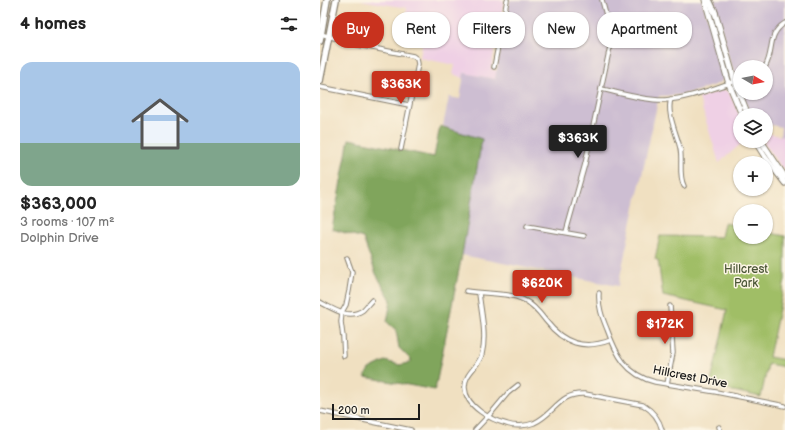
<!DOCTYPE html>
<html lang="en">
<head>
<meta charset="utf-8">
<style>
  body { margin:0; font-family:"Balsamiq Sans",sans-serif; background:#f2f2f2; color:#222; height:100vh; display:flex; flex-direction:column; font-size:15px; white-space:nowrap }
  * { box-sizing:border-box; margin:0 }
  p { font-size:13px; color:#767676 }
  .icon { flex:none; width:22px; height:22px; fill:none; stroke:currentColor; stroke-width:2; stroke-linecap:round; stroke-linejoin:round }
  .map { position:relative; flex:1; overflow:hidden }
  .panel { display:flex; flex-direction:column; background:#fff; width:320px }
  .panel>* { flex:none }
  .hud { position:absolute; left:12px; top:12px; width:380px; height:36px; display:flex; gap:8px }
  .needle { width:26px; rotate:100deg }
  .controls { position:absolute; left:413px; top:60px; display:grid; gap:8px }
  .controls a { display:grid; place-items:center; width:40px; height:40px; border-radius:50%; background:#fff; box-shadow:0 1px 3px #0004; font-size:20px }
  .scale { position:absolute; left:12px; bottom:10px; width:88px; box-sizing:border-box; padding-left:4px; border:2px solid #1c1c1c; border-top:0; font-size:11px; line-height:14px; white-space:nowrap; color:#1c1c1c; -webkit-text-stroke:3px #fcf5e5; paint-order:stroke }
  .price { position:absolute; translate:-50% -34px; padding:0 9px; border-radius:4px; background:#c8321e; color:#fff; font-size:13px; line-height:26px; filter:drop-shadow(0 1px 2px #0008) }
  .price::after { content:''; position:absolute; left:50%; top:24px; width:12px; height:9px; margin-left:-6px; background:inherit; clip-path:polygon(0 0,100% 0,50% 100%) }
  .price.selected { background:#222; color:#fff }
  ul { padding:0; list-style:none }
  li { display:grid; align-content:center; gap:8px; height:212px; padding:0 20px }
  li span { display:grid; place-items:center; height:124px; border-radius:12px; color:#555 }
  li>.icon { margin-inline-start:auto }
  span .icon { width:72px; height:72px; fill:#fffc; stroke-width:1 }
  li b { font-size:17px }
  h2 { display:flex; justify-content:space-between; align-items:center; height:48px; padding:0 20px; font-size:17px }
  .tag { padding:0 14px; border-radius:16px; background:#fff; box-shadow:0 1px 3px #0004; font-size:14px; line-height:36px }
  .tag.selected { background:#c8321e; color:#fff }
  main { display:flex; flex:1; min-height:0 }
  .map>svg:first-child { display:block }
  .built { fill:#efd0e5 }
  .industrial { fill:#cdbed2 }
  .green { fill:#a0be66; stroke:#5e6d41 }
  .forest { fill:#80a55b; stroke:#4e603c }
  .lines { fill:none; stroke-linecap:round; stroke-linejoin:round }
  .street-casing { stroke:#867e6e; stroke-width:5.5 }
  .secondary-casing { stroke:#867e6e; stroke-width:7 }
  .primary-casing { stroke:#867e6e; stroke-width:8 }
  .street { stroke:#fff; stroke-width:3.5 }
  .secondary { stroke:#fff; stroke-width:5 }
  .primary { stroke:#fff; stroke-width:5.5 }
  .labels { text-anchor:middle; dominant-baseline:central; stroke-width:3; stroke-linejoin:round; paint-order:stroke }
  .park-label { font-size:12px; fill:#4a5536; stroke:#fcf5e5 }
  .street-label { font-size:12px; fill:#1c1c1c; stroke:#fcf5e5 }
</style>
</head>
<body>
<main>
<section class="panel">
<h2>4 homes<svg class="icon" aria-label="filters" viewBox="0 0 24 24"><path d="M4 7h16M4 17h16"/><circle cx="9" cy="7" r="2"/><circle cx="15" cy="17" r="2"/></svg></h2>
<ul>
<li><span style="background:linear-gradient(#a9c7e8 65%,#7fa58c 0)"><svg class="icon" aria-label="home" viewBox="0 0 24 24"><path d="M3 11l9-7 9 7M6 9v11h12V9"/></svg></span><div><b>$363,000</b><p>3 rooms · 107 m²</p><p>Dolphin Drive</p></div></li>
</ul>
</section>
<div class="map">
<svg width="465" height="430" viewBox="0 0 465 430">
  <rect width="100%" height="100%" fill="#fcf5e5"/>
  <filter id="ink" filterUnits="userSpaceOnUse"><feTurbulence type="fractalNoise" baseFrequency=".025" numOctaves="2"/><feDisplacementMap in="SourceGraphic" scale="8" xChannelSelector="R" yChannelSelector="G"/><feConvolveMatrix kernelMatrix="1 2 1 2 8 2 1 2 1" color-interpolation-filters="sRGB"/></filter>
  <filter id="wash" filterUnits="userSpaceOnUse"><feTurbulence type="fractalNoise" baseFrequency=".012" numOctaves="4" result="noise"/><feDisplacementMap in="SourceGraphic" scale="16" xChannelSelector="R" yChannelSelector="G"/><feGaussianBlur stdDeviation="0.9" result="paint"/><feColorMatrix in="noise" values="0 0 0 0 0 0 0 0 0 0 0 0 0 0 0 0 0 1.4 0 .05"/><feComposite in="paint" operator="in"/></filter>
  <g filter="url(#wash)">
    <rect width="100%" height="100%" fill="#f0e0c1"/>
    <!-- built -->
    <g class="built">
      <polygon points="40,0 184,0 171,69 177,71 175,79 144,73 143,78 133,74 135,65 100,58 105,27 85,24 87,8"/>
      <polygon points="403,90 408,91 420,116 420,141 424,141 399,163 379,98"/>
      <polygon points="446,133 465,137 465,168 461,167 443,141 446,141"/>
    </g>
    <!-- industrial -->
    <g class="industrial">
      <polygon points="190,0 382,0 399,56 403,79 400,83 377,91 360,95 339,96 298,286 142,255 162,140 123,126 129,97 140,99 144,73 175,79"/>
      <polygon points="394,0 465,0 465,137 460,136 461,127 446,124 446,115 430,115 422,93 446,93 446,67 420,67 420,87 409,58"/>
    </g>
    <!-- green -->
    <polygon class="green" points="404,223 420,226 420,237 446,237 446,232 465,236 465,280 449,357 465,360 465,367 448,364 441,397 390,386 407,310 343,296 338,260 335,259 340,236 401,237"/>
    <!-- forest -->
    <polygon class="forest" points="120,126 162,139 142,255 115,390 45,377 49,369 65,361 80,365 91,362 91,360 79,348 76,330 67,322 71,300 56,274 43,238 12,229 29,139 114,157"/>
  </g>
  <g filter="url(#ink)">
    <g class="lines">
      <defs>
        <g id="street">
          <polyline points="1,34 38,45 93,56 97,59 98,64 81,149"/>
          <polyline points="174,67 187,0"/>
          <path d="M445 67C455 51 446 35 465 23"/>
          <polyline points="0,87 89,105"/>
          <path d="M281 89C300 93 325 101 345 100 372 98 395 87 420 80"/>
          <path d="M351 99C346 113 357 134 360 148 363 160 358 175 364 186"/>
          <polyline points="207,226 264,236"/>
          <polyline points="246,232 265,164 291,42 290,30 282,0"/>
          <path d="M146 291C164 294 188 292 204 300 213 304 220 313 226 321 244 344 264 350 291 340"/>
          <path d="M159 293C161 312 167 335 162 354 159 367 144 373 145 388 146 407 171 420 187 424 195 427 206 426 214 423 235 414 239 392 265 394L323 405C333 411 339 418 342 430"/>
          <path d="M279 293C278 306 282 317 287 329 296 354 306 375 335 382L396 392 465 406"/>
          <path d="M0 302C13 309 29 320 43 310 46 307 49 303 52 300"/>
          <polyline points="24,356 23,337 21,322 22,312 26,305 29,291 32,272 27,258"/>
          <polyline points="347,384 353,353 350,306"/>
          <polyline points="0,411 91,430"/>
          <polyline points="399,427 400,430"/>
          <polyline points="155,430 173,411 188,393 198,385"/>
        </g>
        <g id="secondary">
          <polyline points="385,0 409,84 422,115"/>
          <polyline points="394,9 415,82 428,115"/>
          <polyline points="435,141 445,157 465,183"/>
          <polyline points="441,141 465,177"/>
        </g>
        <g id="primary">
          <polyline points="389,0 395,13"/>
          <polyline points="0,41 7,0"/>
          <polyline points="0,81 16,0"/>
        </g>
      </defs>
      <!-- street casing -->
      <use href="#street" class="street-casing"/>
      <!-- secondary casing -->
      <use href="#secondary" class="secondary-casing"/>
      <!-- primary casing -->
      <use href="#primary" class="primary-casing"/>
      <!-- street -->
      <use href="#street" class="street"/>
      <!-- secondary -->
      <use href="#secondary" class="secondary"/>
      <!-- primary -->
      <use href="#primary" class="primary"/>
    </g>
  </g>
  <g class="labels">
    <!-- park labels -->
    <g class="park-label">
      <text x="426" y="269">Hillcrest<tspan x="426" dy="14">Park</tspan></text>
    </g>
    <!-- street labels -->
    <g class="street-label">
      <text transform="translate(370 377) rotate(11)">Hillcrest Drive</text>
    </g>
  </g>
</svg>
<div class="controls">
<a><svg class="needle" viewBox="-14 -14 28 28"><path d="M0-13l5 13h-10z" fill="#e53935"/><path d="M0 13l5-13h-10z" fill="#767676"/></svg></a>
<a><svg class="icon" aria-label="layers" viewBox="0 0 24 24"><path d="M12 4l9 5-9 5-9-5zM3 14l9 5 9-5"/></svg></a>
<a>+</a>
<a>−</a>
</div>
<div class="scale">200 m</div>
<b class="price" style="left:81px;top:105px">$363K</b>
<b class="price selected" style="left:258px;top:159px">$363K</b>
<b class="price" style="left:222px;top:304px">$620K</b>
<b class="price" style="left:345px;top:345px">$172K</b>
<div class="hud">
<a class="tag selected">Buy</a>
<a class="tag">Rent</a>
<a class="tag">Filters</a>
<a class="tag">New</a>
<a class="tag">Apartment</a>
</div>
</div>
</main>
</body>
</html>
